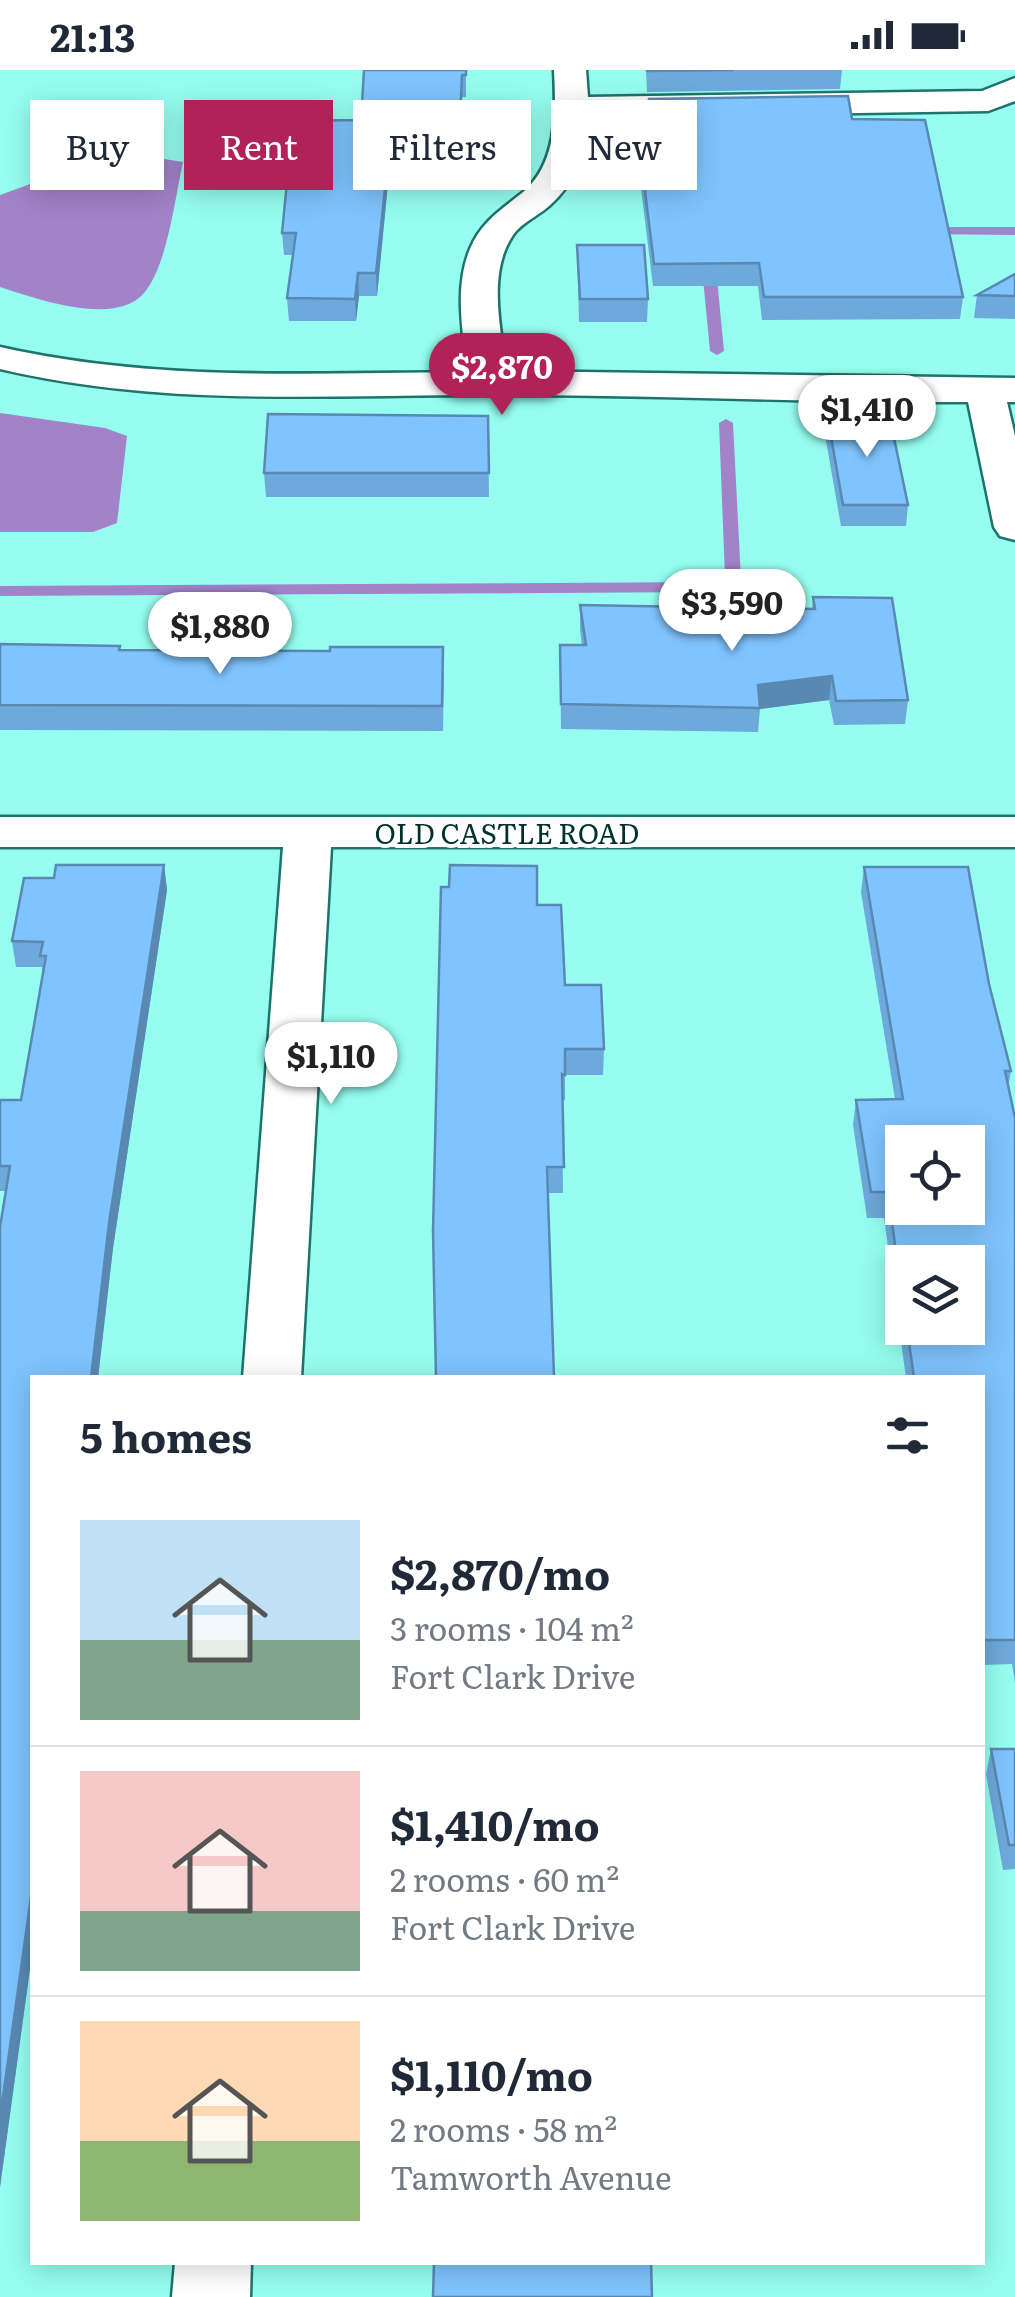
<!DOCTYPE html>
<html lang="en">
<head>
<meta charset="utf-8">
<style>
  body { margin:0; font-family:Literata,serif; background:#f2f2f3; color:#1f2937; height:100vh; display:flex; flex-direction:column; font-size:38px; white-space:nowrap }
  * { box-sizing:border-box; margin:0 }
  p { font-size:32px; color:#747a83 }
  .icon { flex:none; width:55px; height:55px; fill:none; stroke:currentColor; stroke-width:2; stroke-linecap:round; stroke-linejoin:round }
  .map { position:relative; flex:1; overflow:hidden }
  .drawer { position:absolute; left:30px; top:1305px; width:955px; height:890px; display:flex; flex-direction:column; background:#fff; border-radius:0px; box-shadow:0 5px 25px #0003 }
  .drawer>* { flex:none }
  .hud { position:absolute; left:30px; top:30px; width:955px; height:90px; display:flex; gap:20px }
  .tools { position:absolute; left:885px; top:1055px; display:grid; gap:20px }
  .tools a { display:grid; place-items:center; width:100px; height:100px; border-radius:0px; background:#fff; box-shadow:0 5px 25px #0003; font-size:50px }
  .price { position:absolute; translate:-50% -85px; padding:0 22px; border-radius:35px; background:#fff; color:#222; font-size:32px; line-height:65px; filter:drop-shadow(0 2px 5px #0008) }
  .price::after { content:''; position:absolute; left:50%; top:60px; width:30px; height:22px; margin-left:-15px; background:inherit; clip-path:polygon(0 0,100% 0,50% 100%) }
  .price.on { background:#b12258; color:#fff }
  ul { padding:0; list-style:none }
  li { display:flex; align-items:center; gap:30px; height:250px; padding:0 50px }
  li+li { border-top:2px solid #e0e1e3 }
  li span { display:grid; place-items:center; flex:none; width:280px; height:200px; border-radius:0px; color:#555 }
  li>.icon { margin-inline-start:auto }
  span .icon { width:120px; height:120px; fill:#fffc; stroke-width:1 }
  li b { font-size:42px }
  h2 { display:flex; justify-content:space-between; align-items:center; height:120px; padding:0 50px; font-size:42px }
  .tag { padding:0 35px; border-radius:0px; background:#fff; box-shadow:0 5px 25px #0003; font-size:35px; line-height:90px }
  .tag.on { background:#b12258; color:#fff }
  .status { display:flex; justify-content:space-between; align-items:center; height:70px; padding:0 50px; background:#fff; direction:ltr }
  .status svg { height:28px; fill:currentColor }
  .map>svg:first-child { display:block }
  .water { fill:#a282c9 }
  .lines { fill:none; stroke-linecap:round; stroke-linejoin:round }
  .stream { fill:#a282c9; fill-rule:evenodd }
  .minor-casing { stroke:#1e746b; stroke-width:5 }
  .minor { fill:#fff; fill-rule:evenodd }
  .wall { fill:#6da9da; fill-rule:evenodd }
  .shaded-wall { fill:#5989b2 }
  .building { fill:#7fc4fe; stroke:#5989b2; stroke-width:2.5; fill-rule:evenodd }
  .labels { text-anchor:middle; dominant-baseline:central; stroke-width:8; stroke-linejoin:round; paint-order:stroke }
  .street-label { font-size:28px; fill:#00312c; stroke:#fff }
</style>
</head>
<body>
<div class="status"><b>21:13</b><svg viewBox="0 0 49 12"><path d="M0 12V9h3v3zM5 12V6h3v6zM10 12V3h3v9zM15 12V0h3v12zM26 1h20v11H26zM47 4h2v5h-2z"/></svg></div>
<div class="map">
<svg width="1015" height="2227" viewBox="0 0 1015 2227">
  <rect width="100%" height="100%" fill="#95fef0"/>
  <!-- water -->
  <g class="water">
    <path d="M139 85 183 92C175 128 168 190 147 219 120 260 35 228 0 217V125L99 89Z"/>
    <polygon points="0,343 105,358 127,366 117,453 93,462 0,462"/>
  </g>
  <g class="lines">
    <!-- stream -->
    <g class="stream">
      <polygon points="925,157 1015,157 1015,165 920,164 918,161"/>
      <polygon points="708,184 715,188 724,281 717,285 710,281 701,188"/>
      <polygon points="726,349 733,353 741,510 712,522 0,526 0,516 711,512 725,507 719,353"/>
    </g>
    <defs>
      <g id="minor">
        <path d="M554 0H586L588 27 982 21 1015 8V31L988 41 588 47C586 80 575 114 549 136 538 146 521 153 513 165 487 203 501 259 506 301L1015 308V332H1007L1015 366V470L1000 466 994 457 968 332C806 333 645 324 483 325 318 325 163 337 0 299V277C155 312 309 303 467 302 463 261 454 217 470 179 481 152 501 140 522 123 558 94 556 41 554 0Z"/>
        <polygon points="0,747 1015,747 1015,777 331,777 301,1308 243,1308 283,777 0,777"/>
        <polygon points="175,2192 251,2192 250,2227 172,2227"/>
      </g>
    </defs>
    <!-- minor casing -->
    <use href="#minor" class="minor-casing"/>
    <!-- minor -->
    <use href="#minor" class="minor"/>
  </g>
  <!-- wall -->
  <g class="wall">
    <polygon points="466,0 466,27 462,27 461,71 456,71 456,80 421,80 416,114 388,113 377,226 359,226 356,251 289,251 287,228 293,185 284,185 282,163 361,50"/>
    <polygon points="646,0 842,0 840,19 647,22"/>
    <polygon points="649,29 852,49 963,227 960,249 762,250 758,216 653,216 635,70 636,48 648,48"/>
    <polygon points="577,175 648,229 647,252 579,252"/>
    <polygon points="1015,204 1015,249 974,248 977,225"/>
    <polygon points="827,344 908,435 906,456 841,456 825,365"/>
    <polygon points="488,346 489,427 266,427 264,403"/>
    <polygon points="813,527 908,630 905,654 834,655 829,630 760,639 758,662 561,659 560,575 582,575 580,560 580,535 812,539"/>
    <polygon points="0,574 120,580 444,602 443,661 0,660"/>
    <polygon points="164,795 167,820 113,1178 98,1308 32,1308 32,1884 0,2117 0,1157 6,1121 0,1121 0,1030 21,1030 43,904 42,897 16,897 12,871 54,808"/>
    <path d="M864 797 989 914 1011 1001 1008 1017 1015 1048V1613L1012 1594 982 1595V1308H906L884 1148H867L853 1055 856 1030 895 1029 861 822ZM902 1192 968 1258H902Z"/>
    <polygon points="537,835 565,915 604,979 603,1005 565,1005 565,1030 562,1030 563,1123 548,1123"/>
    <polygon points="991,1679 1015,1679 1015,1799 1003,1800 986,1704"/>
  </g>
  <!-- shaded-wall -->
  <g class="shaded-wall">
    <polygon points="421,59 421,80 416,114 415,92"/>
    <polygon points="388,91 388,113 377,226 376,203"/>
    <polygon points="358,203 359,226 356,251 355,229"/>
    <polygon points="832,606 829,630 760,639 758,615"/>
    <polygon points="164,795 167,820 113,1178 98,1308 91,1308 109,1153"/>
    <polygon points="32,1820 32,1884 0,2117 0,2048"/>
  </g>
  <!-- building -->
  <g class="building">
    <polygon points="364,0 466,0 466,5 462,5 460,49 456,49 456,58 421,59 415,92 388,91 376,203 358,203 355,229 287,228 296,163 282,163 293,51 361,50"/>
    <polygon points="647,0 734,0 647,1"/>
    <polygon points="848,26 852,49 925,50 963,227 764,227 759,193 654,194 636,48 650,48 649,29"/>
    <polygon points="577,175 644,175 648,229 580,229"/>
    <polygon points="1015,204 1015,226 977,225"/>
    <polygon points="268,344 488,346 489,403 264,403"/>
    <polygon points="827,344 889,344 908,435 843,435"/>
    <polygon points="813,527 892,528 908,630 836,631 832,606 758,615 760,638 561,634 560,575 586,575 580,535 815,539"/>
    <polygon points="0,574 120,576 119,580 330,581 330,577 443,577 442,636 0,635"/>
    <polygon points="56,795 164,795 109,1153 91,1308 32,1308 32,1820 0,2048 0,1157 10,1096 0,1096 0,1030 21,1030 46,886 40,886 43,872 12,871 24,808 54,808"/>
    <polygon points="450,795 537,796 537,835 561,835 565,915 601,915 604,979 565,979 565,1005 562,1004 564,1097 547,1097 554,1308 436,1308 433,1161 441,817 449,817"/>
    <path d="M864 797H968L989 914 1011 1001H1005L1015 1048V1570H984L982 1563V1308H914L907 1258H968V1192H902V1227L888 1122H871L856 1030 903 1029ZM902 1072H968V1138H902Z"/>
    <polygon points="991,1679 1015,1679 1015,1775 1009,1775"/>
    <polygon points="434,2192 651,2192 652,2227 433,2227"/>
  </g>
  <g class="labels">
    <!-- street labels -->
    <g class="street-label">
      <text x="507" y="762">OLD CASTLE ROAD</text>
    </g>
  </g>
</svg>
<div class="tools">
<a><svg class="icon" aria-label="locate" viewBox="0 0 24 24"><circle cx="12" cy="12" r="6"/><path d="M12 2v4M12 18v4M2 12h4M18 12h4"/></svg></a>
<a><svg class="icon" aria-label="layers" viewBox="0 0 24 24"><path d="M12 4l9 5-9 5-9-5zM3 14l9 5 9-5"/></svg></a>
</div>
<b class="price on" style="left:502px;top:348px">$2,870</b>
<b class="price" style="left:867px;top:390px">$1,410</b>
<b class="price" style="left:732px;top:584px">$3,590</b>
<b class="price" style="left:220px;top:607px">$1,880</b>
<b class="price" style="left:331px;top:1037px">$1,110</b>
<div class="hud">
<a class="tag">Buy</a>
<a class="tag on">Rent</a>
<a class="tag">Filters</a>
<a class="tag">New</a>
</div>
<section class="drawer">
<h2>5 homes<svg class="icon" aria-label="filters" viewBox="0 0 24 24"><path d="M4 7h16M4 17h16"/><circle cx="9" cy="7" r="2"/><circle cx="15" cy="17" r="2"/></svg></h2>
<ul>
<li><span style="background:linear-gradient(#bfe0f5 60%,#7fa58c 0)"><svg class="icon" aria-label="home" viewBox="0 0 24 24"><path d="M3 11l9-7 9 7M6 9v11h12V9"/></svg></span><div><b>$2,870/mo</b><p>3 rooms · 104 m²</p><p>Fort Clark Drive</p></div></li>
<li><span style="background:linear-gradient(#f6c9c9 70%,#7fa58c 0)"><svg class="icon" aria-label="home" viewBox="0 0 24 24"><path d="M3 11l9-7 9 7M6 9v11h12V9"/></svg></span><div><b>$1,410/mo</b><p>2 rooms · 60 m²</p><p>Fort Clark Drive</p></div></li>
<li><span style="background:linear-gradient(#ffd9b3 60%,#8fb573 0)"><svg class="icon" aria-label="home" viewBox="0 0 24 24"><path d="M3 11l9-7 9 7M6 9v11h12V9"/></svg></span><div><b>$1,110/mo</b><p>2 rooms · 58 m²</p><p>Tamworth Avenue</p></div></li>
</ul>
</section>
</div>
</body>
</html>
